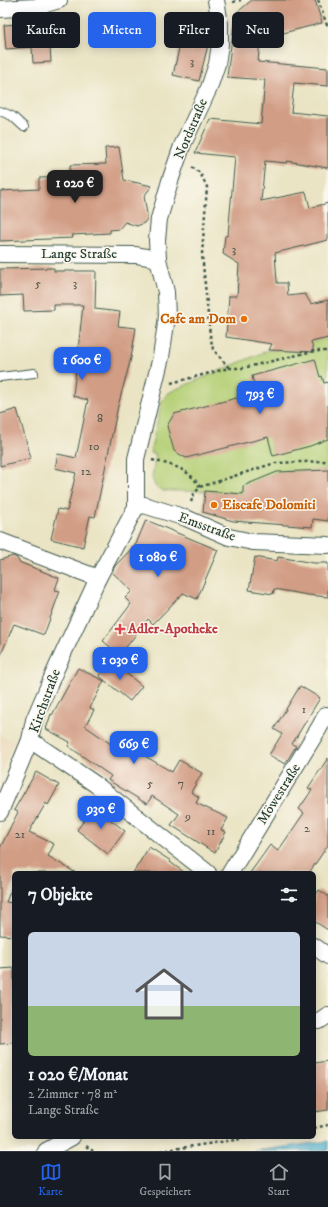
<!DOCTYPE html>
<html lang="de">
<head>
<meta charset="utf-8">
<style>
  body { margin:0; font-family:"IM FELL DW Pica",serif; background:#242831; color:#f1f3f6; height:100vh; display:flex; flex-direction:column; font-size:15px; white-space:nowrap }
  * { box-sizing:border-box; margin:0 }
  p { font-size:13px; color:#9ea1a6 }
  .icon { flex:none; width:22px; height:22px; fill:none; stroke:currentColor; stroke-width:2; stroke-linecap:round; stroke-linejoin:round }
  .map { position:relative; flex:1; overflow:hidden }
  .sheet { position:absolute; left:12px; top:871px; width:304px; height:268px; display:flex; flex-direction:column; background:#171b24; border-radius:6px; box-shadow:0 2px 10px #0003 }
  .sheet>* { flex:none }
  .guide { position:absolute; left:12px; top:12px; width:304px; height:36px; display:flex; gap:8px }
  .price { position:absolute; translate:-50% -34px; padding:0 9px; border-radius:8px; background:#2563eb; color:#fff; font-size:13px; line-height:26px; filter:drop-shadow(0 1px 2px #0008) }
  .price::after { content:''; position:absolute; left:50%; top:24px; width:12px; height:9px; margin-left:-6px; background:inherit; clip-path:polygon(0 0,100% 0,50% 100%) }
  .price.on { background:#222; color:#fff }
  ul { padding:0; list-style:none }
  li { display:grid; align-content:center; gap:8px; height:212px; padding:0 16px }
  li+li { border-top:1px solid #363941 }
  li span { display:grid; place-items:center; height:124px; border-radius:6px; color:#555 }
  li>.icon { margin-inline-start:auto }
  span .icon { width:72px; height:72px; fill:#fffc; stroke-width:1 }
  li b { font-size:17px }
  h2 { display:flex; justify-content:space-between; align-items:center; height:48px; padding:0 16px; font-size:17px }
  .chip { padding:0 14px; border-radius:6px; background:#171b24; box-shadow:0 2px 10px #0003; font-size:14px; line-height:36px }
  .chip.on { background:#2563eb; color:#fff }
  .tab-bar { display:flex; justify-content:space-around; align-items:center; height:56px; border-top:1px solid #363941; background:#171b24; font-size:11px; color:#9ea1a6 }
  .tab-bar a { display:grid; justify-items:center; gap:2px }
  .tab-bar .on { color:#2563eb }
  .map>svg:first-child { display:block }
  .built { fill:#ead9ba }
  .green { fill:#b4cf74; stroke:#6a8654 }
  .water { fill:#4aacc9; stroke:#34747e }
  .building { fill:#d29d85 }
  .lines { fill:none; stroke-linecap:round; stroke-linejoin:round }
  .service-casing { stroke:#3d564a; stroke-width:10 }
  .minor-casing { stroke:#3d564a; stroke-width:18 }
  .path { stroke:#3d564a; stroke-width:2.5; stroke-dasharray:3 3; stroke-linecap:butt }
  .service { stroke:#fff; stroke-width:8 }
  .minor { stroke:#fff; stroke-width:16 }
  .food-dot { fill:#e8710a; stroke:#fbf7ec; stroke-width:1.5 }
  .health-dot { fill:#e0444e; stroke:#fbf7ec; stroke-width:1.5 }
  .labels { text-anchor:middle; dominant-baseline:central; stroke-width:3; stroke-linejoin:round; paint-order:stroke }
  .number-label { font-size:12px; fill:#4c5548 }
  .street-label { font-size:14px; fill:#1f3d34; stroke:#fbf7ec }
  .food-label { font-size:14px; font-weight:bold; fill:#c56008; stroke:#fbf7ec; text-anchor:end }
  .health-label { font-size:14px; font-weight:bold; fill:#be3a42; stroke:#fbf7ec; text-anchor:start }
</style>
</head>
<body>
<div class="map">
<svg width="328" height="1151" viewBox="0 0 328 1151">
  <rect width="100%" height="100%" fill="#fbf7ec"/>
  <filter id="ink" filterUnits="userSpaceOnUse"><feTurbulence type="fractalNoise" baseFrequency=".025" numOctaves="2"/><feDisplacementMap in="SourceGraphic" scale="8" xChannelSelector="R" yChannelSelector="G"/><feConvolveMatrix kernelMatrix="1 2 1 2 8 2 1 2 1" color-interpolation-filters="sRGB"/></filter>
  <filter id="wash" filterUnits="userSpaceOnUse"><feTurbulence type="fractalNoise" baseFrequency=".012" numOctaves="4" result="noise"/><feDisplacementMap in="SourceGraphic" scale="16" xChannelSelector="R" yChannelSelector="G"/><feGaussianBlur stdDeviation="0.9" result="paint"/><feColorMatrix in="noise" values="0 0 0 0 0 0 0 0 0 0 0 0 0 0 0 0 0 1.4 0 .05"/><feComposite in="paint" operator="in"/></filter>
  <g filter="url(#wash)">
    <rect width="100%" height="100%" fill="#eae4c4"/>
    <!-- built -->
    <polygon class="built" points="0,735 14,741 0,776"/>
    <!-- green -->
    <polygon class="green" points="328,338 328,470 277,472 243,486 243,494 205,491 163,491 155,486 152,477 156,454 150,453 162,401 167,394 174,390 269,350 280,350"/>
    <!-- water -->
    <polygon class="water" points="328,1141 328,1151 255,1151"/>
    <g id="blocks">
      <!-- building -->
      <g class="building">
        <polygon points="252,0 315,0 322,23 260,39 258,62 328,68 328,86 294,83 291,112 328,116 328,168 287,161 287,163 265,161 261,201 306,192 310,208 328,203 328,240 275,253 277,283 287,283 288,296 305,294 311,304 328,300 328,338 311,342 314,352 269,350 272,344 226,337 229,296 237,296 239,264 223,254 225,236 228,235 235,157 195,153 210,119 261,124 265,80 227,77 235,14"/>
        <polygon points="47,22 48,31 53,31 54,46 50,46 51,62 33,63 32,47 6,49 4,25"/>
        <polygon points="182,35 210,37 199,81 173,75"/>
        <polygon points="119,147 124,180 152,186 144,196 147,214 147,219 144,223 137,226 125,222 119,229 110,230 110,233 72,235 73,238 0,241 0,191 39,189 39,178 70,177 70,165 106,164 105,148"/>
        <polygon points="54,268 54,271 96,271 95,309 120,312 118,326 136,328 131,358 118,406 95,517 90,516 83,547 51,539 58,509 67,511 76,473 55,468 58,454 76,458 88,400 73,396 83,305 54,305 54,310 24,311 23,295 0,296 0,269"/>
        <polygon points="315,359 320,377 322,376 324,383 328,382 328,439 310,446 273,456 268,437 186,458 174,451 167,426 174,414 256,393 252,376"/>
        <polygon points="17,409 31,458 0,466 0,414"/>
        <polygon points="328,470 328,521 313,519 312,527 233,521 203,512 205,491 243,494 243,486 277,472"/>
        <polygon points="146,520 218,550 197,599 183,593 153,624 148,619 120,655 103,641 131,604 125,598 132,591 112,572 115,566 136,544"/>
        <polygon points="13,556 17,558 19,562 59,578 55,590 60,591 44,635 14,624 0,657 0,560"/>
        <polygon points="255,557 277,561 278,557 314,563 328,563 328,597 308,595 274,589 273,594 249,590"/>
        <polygon points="111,661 142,686 130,701 99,676"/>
        <polygon points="78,668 104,681 90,708 94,710 85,726 124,753 128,746 172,772 179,760 202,773 191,792 199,797 196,803 228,818 221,830 226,832 215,853 171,825 179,814 152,796 147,804 108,780 111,776 68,746 70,742 46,729 51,714 52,715"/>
        <polygon points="300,686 320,698 292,744 296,746 285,764 269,755 282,734 274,729"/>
        <polygon points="328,758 328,845 309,873 250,873 270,845 278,851 304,813 299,809 312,790 308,788"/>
        <polygon points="36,772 59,785 48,805 46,803 29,832 54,844 48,856 76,873 14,873 14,882 6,902 14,903 14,936 0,935 0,848 18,812 14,810"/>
        <polygon points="94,807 125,831 108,854 77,830"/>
        <polygon points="149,847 171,861 170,862 185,873 133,873"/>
        <polygon points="319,890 328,896 328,930 314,921 314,897"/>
        <polygon points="14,968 14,1043 0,1044 0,969"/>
        <polygon points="328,1061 328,1110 314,1112 314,1063"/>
      </g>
    </g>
  </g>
  <g filter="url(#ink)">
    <use href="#blocks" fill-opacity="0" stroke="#3d564a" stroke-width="1"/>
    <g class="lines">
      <defs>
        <g id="service">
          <polyline points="0,111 12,116 24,127"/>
          <polyline points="0,377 34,373"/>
        </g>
        <g id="minor">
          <polyline points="0,9 36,7 59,0"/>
          <polyline points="0,254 136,255 158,259"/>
          <polyline points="136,507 144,505 186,518 229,537 253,542 328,545"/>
          <polyline points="0,541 98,578"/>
          <polyline points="30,740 95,784 208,873"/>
          <polyline points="0,812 30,740 34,720 55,671 98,578 136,507 136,459 161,357 167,317 166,292 158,259 157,240 159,219 170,181 182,146 209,88 217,64 220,44 220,24 216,0"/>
          <polyline points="230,873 319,728 326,715"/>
          <polyline points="314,946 328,956"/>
          <polyline points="314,1021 319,1021 328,1015"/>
          <polyline points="46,1151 72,1137"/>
        </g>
      </defs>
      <!-- service casing -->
      <use href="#service" class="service-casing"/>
      <!-- minor casing -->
      <use href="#minor" class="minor-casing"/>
      <!-- path -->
      <g class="path">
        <polyline points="318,0 328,28"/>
        <polyline points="233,2 241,0"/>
        <polyline points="192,167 200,173 207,187 202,254 210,335 213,349 229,368"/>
        <polyline points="171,383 229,368 243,368 314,351 328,351"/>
        <path d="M152 460C174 466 187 467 200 487"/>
        <polyline points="191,502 194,494 200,487 275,463 328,461"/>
        <polyline points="314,1128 328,1125"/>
        <polyline points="86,1146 93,1151"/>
        <polyline points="160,1151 254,1137"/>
      </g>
      <!-- service -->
      <use href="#service" class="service"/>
      <!-- minor -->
      <use href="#minor" class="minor"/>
    </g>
  </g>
  <!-- markers -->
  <g class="food-dot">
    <circle cx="244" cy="319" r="4"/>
    <circle cx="214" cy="505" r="4"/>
  </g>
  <path class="health-dot" d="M118 623h4v4h4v4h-4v4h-4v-4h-4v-4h4z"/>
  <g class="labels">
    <!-- number labels -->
    <g class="number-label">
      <text x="192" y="61">3</text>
      <text x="234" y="249">3</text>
      <text x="38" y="283">5</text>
      <text x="75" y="283">3</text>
      <text x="100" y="418">8</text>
      <text x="94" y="446">10</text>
      <text x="86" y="471">12</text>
      <text x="304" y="709">1</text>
      <text x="150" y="783">5</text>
      <text x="181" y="783">7</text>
      <text x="188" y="816">9</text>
      <text x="307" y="828">2</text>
      <text x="211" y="831">11</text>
      <text x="20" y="834">21</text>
    </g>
    <!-- street labels -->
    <g class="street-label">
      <text transform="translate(191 129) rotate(-67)">Nordstraße</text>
      <text x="79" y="254">Lange Straße</text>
      <text transform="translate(207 527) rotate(20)">Emsstraße</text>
      <text transform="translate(45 701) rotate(-70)">Kirchstraße</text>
      <text transform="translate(279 794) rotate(-58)">Möwestraße</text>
    </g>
    <!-- food labels -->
    <g class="food-label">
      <text x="236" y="319">Cafe am Dom</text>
      <text x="222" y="505" text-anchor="start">Eiscafe Dolomiti</text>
    </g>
    <!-- health labels -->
    <g class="health-label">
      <text x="128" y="629">Adler-Apotheke</text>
    </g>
  </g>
</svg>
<b class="price on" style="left:75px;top:204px">1 020 €</b>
<b class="price" style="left:82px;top:381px">1 600 €</b>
<b class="price" style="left:260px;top:415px">793 €</b>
<b class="price" style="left:158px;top:578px">1 080 €</b>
<b class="price" style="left:120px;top:681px">1 030 €</b>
<b class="price" style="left:134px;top:765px">669 €</b>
<b class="price" style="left:101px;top:830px">930 €</b>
<div class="guide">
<a class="chip">Kaufen</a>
<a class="chip on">Mieten</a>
<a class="chip">Filter</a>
<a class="chip">Neu</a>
</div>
<section class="sheet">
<h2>7 Objekte<svg class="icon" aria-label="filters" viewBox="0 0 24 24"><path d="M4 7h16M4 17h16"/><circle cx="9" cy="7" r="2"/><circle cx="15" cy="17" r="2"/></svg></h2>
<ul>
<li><span style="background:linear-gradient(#c9d6e8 60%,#8fb573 0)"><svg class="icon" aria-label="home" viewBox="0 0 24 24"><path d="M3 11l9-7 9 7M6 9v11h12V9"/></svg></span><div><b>1 020 €/Monat</b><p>2 Zimmer · 78 m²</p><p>Lange Straße</p></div></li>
</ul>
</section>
</div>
<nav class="tab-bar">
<a class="on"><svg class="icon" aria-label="map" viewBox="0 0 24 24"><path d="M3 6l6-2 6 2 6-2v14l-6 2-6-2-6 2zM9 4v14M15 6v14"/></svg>Karte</a>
<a><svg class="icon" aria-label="saved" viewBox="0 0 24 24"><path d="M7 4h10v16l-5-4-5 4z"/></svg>Gespeichert</a>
<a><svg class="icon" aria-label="home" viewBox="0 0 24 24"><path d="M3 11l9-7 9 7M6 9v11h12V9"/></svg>Start</a>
</nav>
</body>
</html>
